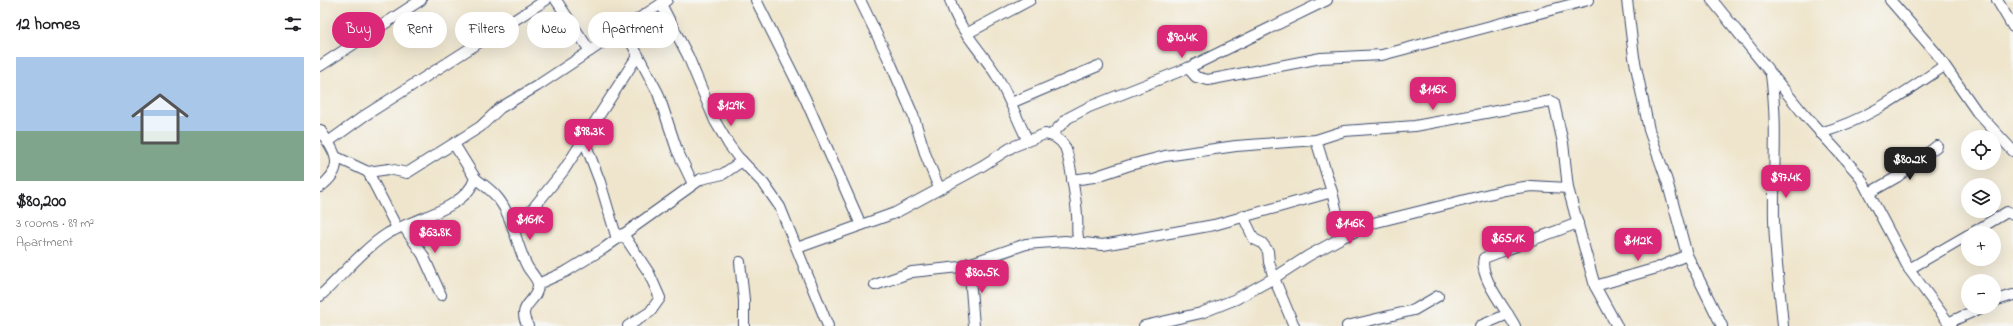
<!DOCTYPE html>
<html lang="en">
<head>
<meta charset="utf-8">
<style>
  body { margin:0; font-family:"Indie Flower",sans-serif; background:#f2f2f2; color:#202124; height:100vh; display:flex; flex-direction:column; font-size:15px; white-space:nowrap }
  * { box-sizing:border-box; margin:0 }
  p { font-size:13px; color:#757577 }
  .icon { flex:none; width:22px; height:22px; fill:none; stroke:currentColor; stroke-width:2; stroke-linecap:round; stroke-linejoin:round }
  .map { position:relative; flex:1; overflow:hidden }
  .panel { display:flex; flex-direction:column; background:#fff; width:320px }
  .panel>* { flex:none }
  .guide { position:absolute; left:12px; top:12px; width:380px; height:36px; display:flex; gap:8px }
  .tools { position:absolute; left:1641px; top:130px; display:grid; gap:8px }
  .tools a { display:grid; place-items:center; width:40px; height:40px; border-radius:50%; background:#fff; box-shadow:0 4px 16px #0002; font-size:20px }
  .price { position:absolute; translate:-50% -34px; padding:0 9px; border-radius:8px; background:#db2777; color:#fff; font-size:13px; line-height:26px; filter:drop-shadow(0 1px 2px #0008) }
  .price::after { content:''; position:absolute; left:50%; top:24px; width:12px; height:9px; margin-left:-6px; background:inherit; clip-path:polygon(0 0,100% 0,50% 100%) }
  .price.selected { background:#222; color:#fff }
  ul { padding:0; list-style:none }
  li { display:grid; align-content:center; gap:8px; height:212px; padding:0 16px }
  li span { display:grid; place-items:center; height:124px; border-radius:0px; color:#555 }
  li>.icon { margin-inline-start:auto }
  span .icon { width:72px; height:72px; fill:#fffc; stroke-width:1 }
  li b { font-size:17px }
  h2 { display:flex; justify-content:space-between; align-items:center; height:48px; padding:0 16px; font-size:17px }
  .pill { padding:0 14px; border-radius:18px; background:#fff; box-shadow:0 4px 16px #0002; font-size:14px; line-height:36px }
  .pill.selected { background:#db2777; color:#fff }
  main { display:flex; flex:1; min-height:0 }
  .map>svg:first-child { display:block }
  .lines { fill:none; stroke-linecap:round; stroke-linejoin:round }
  .street-casing { stroke:#3b4a6e; stroke-width:12 }
  .street { stroke:#fff; stroke-width:10 }
</style>
</head>
<body>
<main>
<section class="panel">
<h2>12 homes<svg class="icon" aria-label="filters" viewBox="0 0 24 24"><path d="M4 7h16M4 17h16"/><circle cx="9" cy="7" r="2"/><circle cx="15" cy="17" r="2"/></svg></h2>
<ul>
<li><span style="background:linear-gradient(#a9c7e8 60%,#7fa58c 0)"><svg class="icon" aria-label="home" viewBox="0 0 24 24"><path d="M3 11l9-7 9 7M6 9v11h12V9"/></svg></span><div><b>$80,200</b><p>3 rooms · 89 m²</p><p>Apartment</p></div></li>
</ul>
</section>
<div class="map">
<svg width="1693" height="326" viewBox="0 0 1693 326">
  <rect width="100%" height="100%" fill="#f6f6f2"/>
  <filter id="ink" filterUnits="userSpaceOnUse"><feTurbulence type="fractalNoise" baseFrequency=".025" numOctaves="2"/><feDisplacementMap in="SourceGraphic" scale="8" xChannelSelector="R" yChannelSelector="G"/><feConvolveMatrix kernelMatrix="1 2 1 2 8 2 1 2 1" color-interpolation-filters="sRGB"/></filter>
  <filter id="wash" filterUnits="userSpaceOnUse"><feTurbulence type="fractalNoise" baseFrequency=".012" numOctaves="4" result="noise"/><feDisplacementMap in="SourceGraphic" scale="16" xChannelSelector="R" yChannelSelector="G"/><feGaussianBlur stdDeviation="0.9" result="paint"/><feColorMatrix in="noise" values="0 0 0 0 0 0 0 0 0 0 0 0 0 0 0 0 0 1.4 0 .05"/><feComposite in="paint" operator="in"/></filter>
  <g filter="url(#wash)">
    <rect width="100%" height="100%" fill="#efe5cc"/>
  </g>
  <g filter="url(#ink)">
    <g class="lines">
      <defs>
        <g id="street">
          <polyline points="236,0 270,51"/>
          <polyline points="436,0 485,98 541,225"/>
          <polyline points="540,0 571,64 593,115 606,156 619,188"/>
          <path d="M630 0C638 29 659 48 675 73 688 94 696 117 707 139"/>
          <polyline points="1307,0 1314,57 1329,130 1347,181 1367,255 1402,326"/>
          <polyline points="1392,0 1482,112 1539,175 1589,269 1631,326"/>
          <polyline points="1570,0 1616,53 1657,112 1693,151"/>
          <polyline points="1677,0 1693,27"/>
          <polyline points="341,4 368,56 395,121 409,145 418,157 444,184 460,207 508,326"/>
          <polyline points="304,29 338,93 357,150 373,184"/>
          <polyline points="646,34 710,0"/>
          <polyline points="0,66 101,0"/>
          <polyline points="868,68 876,77 888,80 1001,58 1062,55 1268,0"/>
          <path d="M1451 75C1458 123 1453 171 1454 220 1455 255 1460 291 1463 326"/>
          <polyline points="691,103 778,66"/>
          <path d="M0 130C15 152 27 167 0 187"/>
          <path d="M1500 133C1547 120 1584 93 1624 66"/>
          <polyline points="731,135 748,118 769,107 868,68 1007,0"/>
          <polyline points="264,140 280,182 297,239"/>
          <polyline points="996,140 1012,192 1023,237"/>
          <polyline points="8,142 44,116 226,0"/>
          <polyline points="16,157 48,172 69,169 87,173 160,127 180,108 217,86 347,0"/>
          <polyline points="48,172 77,228"/>
          <path d="M155 178C162 184 170 189 176 196 193 215 196 245 207 266 210 272 218 279 218 285 218 303 195 304 208 326"/>
          <polyline points="752,180 774,177 810,165 845,156 916,146 996,140 1024,131 1095,126 1231,101 1234,103 1243,143 1248,188 1266,254 1275,286 1297,326"/>
          <polyline points="1549,193 1577,177 1617,146"/>
          <polyline points="923,216 934,239 942,243 948,251 949,262 954,278 974,326"/>
          <polyline points="84,227 103,255 121,295"/>
          <polyline points="194,232 244,170 318,55"/>
          <polyline points="1652,233 1687,212 1693,215"/>
          <polyline points="303,234 329,273 340,298 330,312 308,326"/>
          <path d="M477 248 575 213 662 166 692 147 725 134C733 135 741 140 745 147 750 159 756 201 757 215 758 225 756 233 759 243"/>
          <polyline points="420,262 424,300 424,326"/>
          <polyline points="649,263 654,326"/>
          <polyline points="1589,269 1648,235"/>
          <polyline points="218,284 247,271 283,249 381,179 403,174 422,161"/>
          <polyline points="555,285 592,272 640,267 706,244 745,241 783,245 894,225 1012,192"/>
          <polyline points="1275,286 1337,268 1367,255"/>
          <path d="M0 296C22 276 42 250 67 234 91 219 147 209 155 178L134 144"/>
          <polyline points="1674,301 1693,295"/>
          <polyline points="1630,322 1663,307"/>
          <polyline points="824,326 881,313 916,299 954,278 988,256 1023,237 1053,223 1185,190 1211,186 1248,188"/>
          <polyline points="1027,326 1094,310 1118,296"/>
          <polyline points="1160,326 1188,314"/>
          <path d="M1195 326C1186 309 1158 276 1164 258L1258 223"/>
        </g>
      </defs>
      <!-- street casing -->
      <use href="#street" class="street-casing"/>
      <!-- street -->
      <use href="#street" class="street"/>
    </g>
  </g>
</svg>
<div class="tools">
<a><svg class="icon" aria-label="locate" viewBox="0 0 24 24"><circle cx="12" cy="12" r="6"/><path d="M12 2v4M12 18v4M2 12h4M18 12h4"/></svg></a>
<a><svg class="icon" aria-label="layers" viewBox="0 0 24 24"><path d="M12 4l9 5-9 5-9-5zM3 14l9 5 9-5"/></svg></a>
<a>+</a>
<a>−</a>
</div>
<b class="price" style="left:862px;top:59px">$90.4K</b>
<b class="price" style="left:1113px;top:111px">$116K</b>
<b class="price" style="left:411px;top:127px">$129K</b>
<b class="price" style="left:269px;top:153px">$98.3K</b>
<b class="price selected" style="left:1590px;top:181px">$80.2K</b>
<b class="price" style="left:1466px;top:199px">$97.4K</b>
<b class="price" style="left:210px;top:241px">$161K</b>
<b class="price" style="left:1030px;top:245px">$146K</b>
<b class="price" style="left:115px;top:254px">$63.8K</b>
<b class="price" style="left:1188px;top:260px">$65.1K</b>
<b class="price" style="left:1318px;top:262px">$112K</b>
<b class="price" style="left:662px;top:294px">$80.5K</b>
<div class="guide">
<a class="pill selected">Buy</a>
<a class="pill">Rent</a>
<a class="pill">Filters</a>
<a class="pill">New</a>
<a class="pill">Apartment</a>
</div>
</div>
</main>
</body>
</html>
